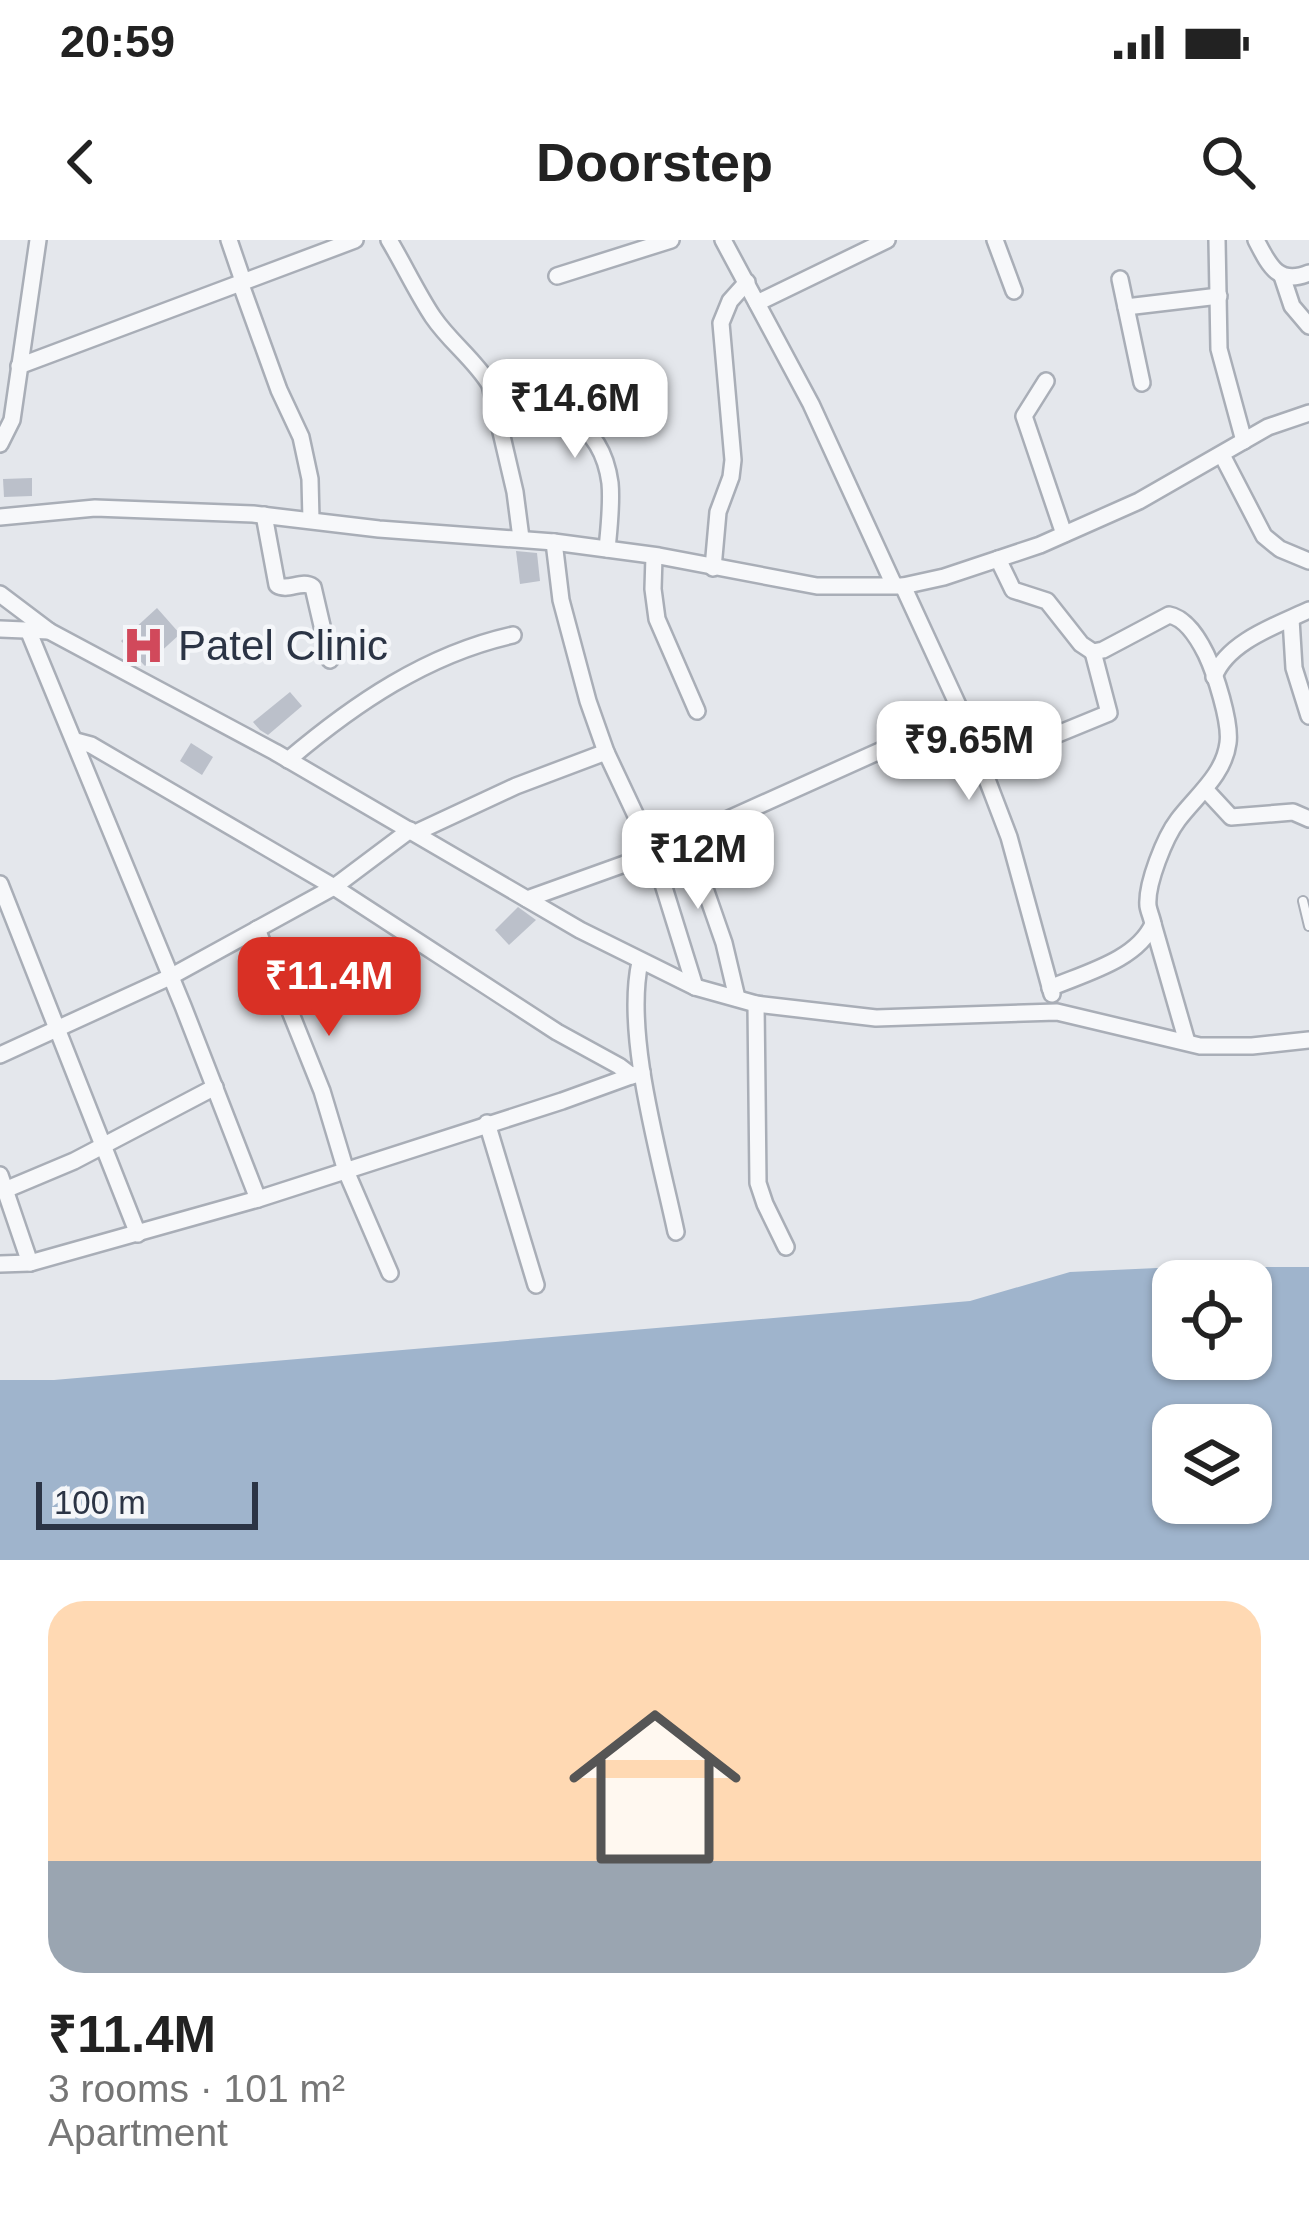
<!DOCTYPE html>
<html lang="en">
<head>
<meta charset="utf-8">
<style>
  body { margin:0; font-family:Arial,sans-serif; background:#f2f2f2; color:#222; height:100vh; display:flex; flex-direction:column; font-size:45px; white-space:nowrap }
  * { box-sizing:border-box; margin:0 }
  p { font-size:39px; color:#767676 }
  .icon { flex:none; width:66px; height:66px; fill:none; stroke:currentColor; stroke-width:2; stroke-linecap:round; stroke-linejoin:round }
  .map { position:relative; height:1320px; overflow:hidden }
  .drawer { display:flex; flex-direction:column; background:#fff; flex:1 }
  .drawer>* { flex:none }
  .fabs { position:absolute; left:1152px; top:1020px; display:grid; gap:24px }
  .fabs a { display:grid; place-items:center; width:120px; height:120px; border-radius:24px; background:#fff; box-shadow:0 3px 9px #0004; font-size:60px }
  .scale { position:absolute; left:36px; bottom:30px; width:222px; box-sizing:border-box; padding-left:12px; border:6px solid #2b3445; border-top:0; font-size:33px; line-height:42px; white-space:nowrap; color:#2b3445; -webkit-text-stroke:9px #f4f6f9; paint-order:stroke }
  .price { position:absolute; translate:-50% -102px; padding:0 27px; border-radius:24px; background:#fff; color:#222; font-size:39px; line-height:78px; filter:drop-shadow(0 3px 6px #0008) }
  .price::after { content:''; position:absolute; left:50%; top:72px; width:36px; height:27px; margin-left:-18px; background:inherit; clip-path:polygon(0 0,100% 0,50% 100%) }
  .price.on { background:#d93025; color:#fff }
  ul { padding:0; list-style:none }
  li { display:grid; align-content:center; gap:24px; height:636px; padding:0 48px }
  li span { display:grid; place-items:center; height:372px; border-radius:36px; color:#555 }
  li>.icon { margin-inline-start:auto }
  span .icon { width:216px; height:216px; fill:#fffc; stroke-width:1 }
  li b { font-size:51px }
  .status { display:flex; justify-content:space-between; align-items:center; height:84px; padding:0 60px; background:#fff; direction:ltr }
  .status svg { height:33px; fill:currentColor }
  header { display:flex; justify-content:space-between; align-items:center; height:156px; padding:0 48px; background:#fff; font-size:54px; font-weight:700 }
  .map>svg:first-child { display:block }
  .water { fill:#9fb4cc; fill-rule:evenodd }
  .building { fill:#bbc0ca }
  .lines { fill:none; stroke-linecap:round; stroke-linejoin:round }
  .service-casing { stroke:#a9aeb7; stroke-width:12 }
  .minor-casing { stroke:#a9aeb7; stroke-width:20 }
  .service { stroke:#f7f8fa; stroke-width:8 }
  .minor { stroke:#f7f8fa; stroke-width:15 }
  .labels { text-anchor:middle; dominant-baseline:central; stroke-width:9; stroke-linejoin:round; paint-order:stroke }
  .poi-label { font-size:42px; fill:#2b3445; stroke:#f4f6f9; text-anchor:start }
</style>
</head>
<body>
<div class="status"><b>20:59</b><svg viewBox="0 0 49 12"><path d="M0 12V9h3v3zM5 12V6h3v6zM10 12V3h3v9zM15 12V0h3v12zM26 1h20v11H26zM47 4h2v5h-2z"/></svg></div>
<header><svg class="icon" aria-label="back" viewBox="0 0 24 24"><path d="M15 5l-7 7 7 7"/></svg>Doorstep<svg class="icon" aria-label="search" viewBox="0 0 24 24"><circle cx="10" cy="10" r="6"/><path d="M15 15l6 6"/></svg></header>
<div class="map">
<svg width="1309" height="1320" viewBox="0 0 1309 1320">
  <rect width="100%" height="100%" fill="#e4e7ec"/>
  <!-- water -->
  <path class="water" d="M1179 1027H1309V1320H0V1140H54L970 1061 1070 1032ZM1173 1041H1251V1119H1173ZM1173 1185H1251V1263H1173Z"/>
  <!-- building -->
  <g class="building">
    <polygon points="32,238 32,256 4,257 3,239"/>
    <polygon points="516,311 537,313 540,341 520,344"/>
    <polygon points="157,368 180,394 145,426 121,401"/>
    <polygon points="290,452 302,466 268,495 260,490 253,482"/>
    <polygon points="191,503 213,517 202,535 180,521"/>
    <polygon points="518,667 536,680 509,705 495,690"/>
  </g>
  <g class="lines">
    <defs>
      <polyline id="service" points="1303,661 1309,686"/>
      <g id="minor">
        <polyline points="229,0 243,41"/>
        <path d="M389 0C404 25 417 53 433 77 450 102 475 120 490 145L515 252 521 298"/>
        <polyline points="723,0 811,164 894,345"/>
        <polyline points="995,0 1014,51"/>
        <polyline points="1217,0 1219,109 1244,201"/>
        <path d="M1256 0C1269 25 1278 46 1309 33"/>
        <polyline points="557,36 671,0"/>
        <polyline points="1282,36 1292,66 1309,86"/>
        <polyline points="1120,39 1142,143"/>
        <polyline points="240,42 279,150 301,197 310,239 311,280"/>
        <polyline points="757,63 887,0"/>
        <polyline points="1126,67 1219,56"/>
        <polyline points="19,126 355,0"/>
        <polyline points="1046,141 1024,176 1064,294"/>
        <path d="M497 166C553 166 601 177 610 243 612 264 609 288 607 309"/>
        <polyline points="0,204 12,180 38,0"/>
        <polyline points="1222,215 1264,296 1280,309 1309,321"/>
        <path d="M264 275 277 345C288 352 302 339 313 347L330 420"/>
        <polyline points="0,277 95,268 253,274 379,289 554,302 659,316 817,346 903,346 944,337 1040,305 1139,261 1268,187 1309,173"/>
        <polyline points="554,302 561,360 588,461 606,512 653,612 695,747"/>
        <polyline points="654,316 653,349 657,379 697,471"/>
        <path d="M998 319 1013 350 1047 361 1081 404 1093 412 1103 410 1169 375C1186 378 1198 398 1206 414 1215 433 1231 482 1228 503 1224 535 1196 556 1178 580 1165 597 1146 644 1148 666 1149 672 1152 678 1153 684 1137 720 1085 733 1050 748"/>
        <polyline points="713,328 718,272 731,237 733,220 721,83 730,61 747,42"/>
        <polyline points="903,346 962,474 1009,597 1052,754"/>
        <polyline points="0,354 49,391"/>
        <polyline points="1291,379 1294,428 1309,476"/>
        <polyline points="0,389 49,391 275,512 580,690 695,747 756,764 876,778 1057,772 1200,806 1252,806 1309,800"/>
        <polyline points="28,390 183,766 258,959"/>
        <path d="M1214 437C1227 402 1277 385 1309 370"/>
        <polyline points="76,501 91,505 334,647 557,792 619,826 632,836"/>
        <polyline points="1031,505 1109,473 1093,412"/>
        <path d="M288 520C354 464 427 414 513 395"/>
        <polyline points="1205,549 1231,577 1293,572 1309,579"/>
        <polyline points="415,593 516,546 606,512"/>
        <polyline points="687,597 724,703 737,758"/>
        <polyline points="0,644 138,994"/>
        <polyline points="527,659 644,617 962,474"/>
        <polyline points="1153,684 1187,802"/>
        <polyline points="257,689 322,851 346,931 390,1033"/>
        <path d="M640 722C624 796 660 916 676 992"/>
        <polyline points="756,764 758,943 765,964 786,1007"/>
        <polyline points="0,815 170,737 334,647 410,590"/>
        <polyline points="487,883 536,1045"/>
        <polyline points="0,935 30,1023"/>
        <polyline points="5,950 74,921 215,847"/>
        <polyline points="0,1024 30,1023 258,959 562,861 642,832"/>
      </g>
    </defs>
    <!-- service casing -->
    <use href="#service" class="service-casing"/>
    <!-- minor casing -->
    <use href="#minor" class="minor-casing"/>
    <!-- service -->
    <use href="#service" class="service"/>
    <!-- minor -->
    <use href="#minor" class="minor"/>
  </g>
  <!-- icons -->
  <defs>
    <symbol id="hospital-bare" viewBox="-9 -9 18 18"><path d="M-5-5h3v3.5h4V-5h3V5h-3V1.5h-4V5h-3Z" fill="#d1495b" stroke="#f4f6f9" stroke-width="2.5" paint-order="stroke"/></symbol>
  </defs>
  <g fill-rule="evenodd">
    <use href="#hospital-bare" x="114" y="376" width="59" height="59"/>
  </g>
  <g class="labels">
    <!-- poi labels -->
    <g class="poi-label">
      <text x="178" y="405">Patel Clinic</text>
    </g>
  </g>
</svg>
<div class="fabs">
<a><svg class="icon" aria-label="locate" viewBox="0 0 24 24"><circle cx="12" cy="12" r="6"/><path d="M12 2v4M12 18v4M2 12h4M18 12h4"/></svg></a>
<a><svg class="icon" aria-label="layers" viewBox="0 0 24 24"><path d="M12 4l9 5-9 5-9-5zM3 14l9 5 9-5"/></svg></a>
</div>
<div class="scale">100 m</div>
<b class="price" style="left:575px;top:221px">₹14.6M</b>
<b class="price" style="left:969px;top:563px">₹9.65M</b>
<b class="price" style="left:698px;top:672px">₹12M</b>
<b class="price on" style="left:329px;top:799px">₹11.4M</b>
</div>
<section class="drawer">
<ul>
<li><span style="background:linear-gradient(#ffd9b3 70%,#9aa5b1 0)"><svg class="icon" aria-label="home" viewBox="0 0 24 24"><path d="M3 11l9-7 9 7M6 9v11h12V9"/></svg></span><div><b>₹11.4M</b><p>3 rooms · 101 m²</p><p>Apartment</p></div></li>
</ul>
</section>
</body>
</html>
